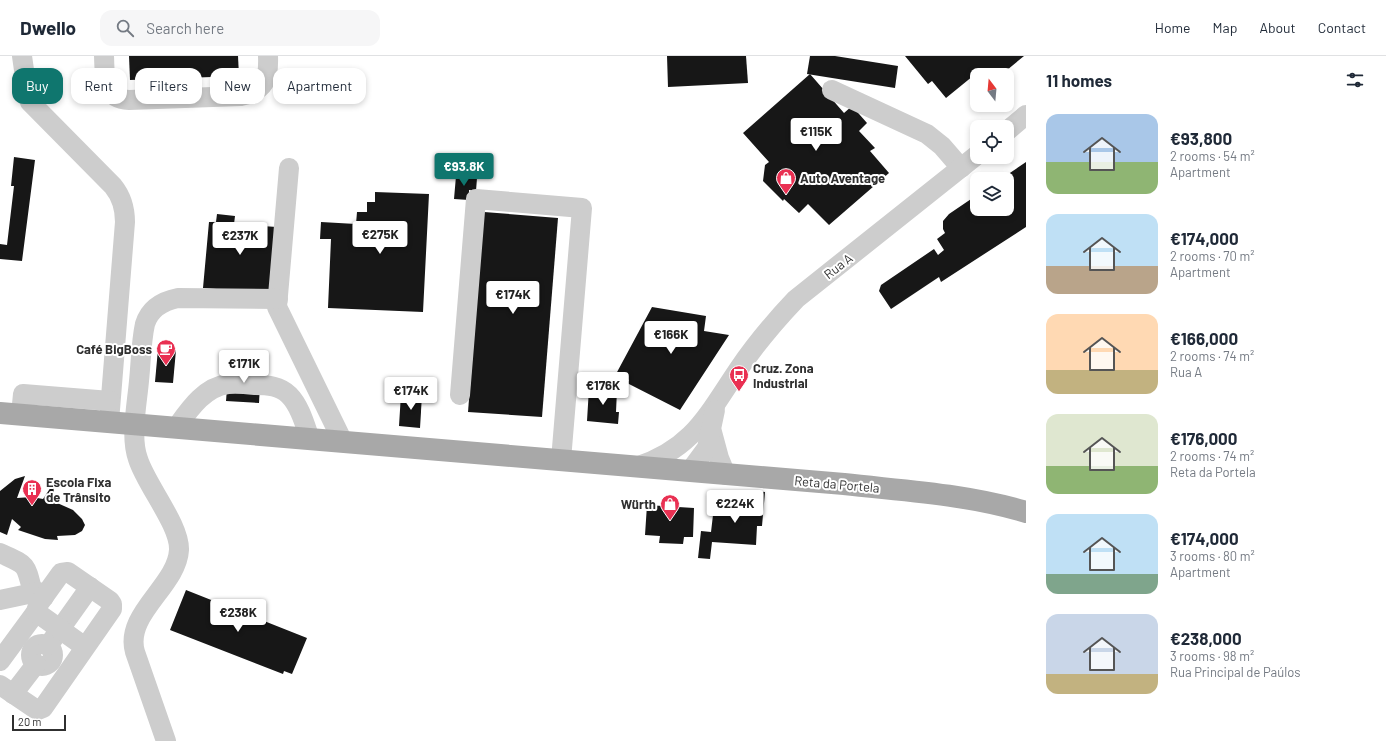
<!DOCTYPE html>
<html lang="en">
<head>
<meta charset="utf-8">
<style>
  body { margin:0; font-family:Barlow,sans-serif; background:#f6f6f7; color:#1f2937; height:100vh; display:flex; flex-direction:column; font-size:15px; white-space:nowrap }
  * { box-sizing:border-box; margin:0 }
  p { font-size:13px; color:#747a83 }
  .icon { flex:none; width:22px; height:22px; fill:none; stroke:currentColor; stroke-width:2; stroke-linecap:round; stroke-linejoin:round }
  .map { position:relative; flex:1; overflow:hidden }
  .drawer { display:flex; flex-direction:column; background:#fff; width:360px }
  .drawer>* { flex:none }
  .top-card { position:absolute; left:12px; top:12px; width:380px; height:36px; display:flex; gap:8px }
  .needle { width:26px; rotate:344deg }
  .controls { position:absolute; left:970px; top:12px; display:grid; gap:8px }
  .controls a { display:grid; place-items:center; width:44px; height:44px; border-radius:8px; background:#fff; box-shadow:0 2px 6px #0003; font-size:20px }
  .scale { position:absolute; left:12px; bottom:10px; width:54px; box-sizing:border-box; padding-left:4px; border:2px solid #303030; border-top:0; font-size:11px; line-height:14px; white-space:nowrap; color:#303030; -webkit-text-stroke:3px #fff; paint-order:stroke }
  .price { position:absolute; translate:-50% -34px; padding:0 9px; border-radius:4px; background:#fff; color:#222; font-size:13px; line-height:26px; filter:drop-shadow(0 1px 2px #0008) }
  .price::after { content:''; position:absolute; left:50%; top:24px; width:12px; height:9px; margin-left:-6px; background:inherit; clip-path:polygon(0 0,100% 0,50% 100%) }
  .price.active { background:#0f766e; color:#fff }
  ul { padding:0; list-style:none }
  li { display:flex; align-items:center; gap:12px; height:100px; padding:0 20px }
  li span { display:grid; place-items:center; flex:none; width:112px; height:80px; border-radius:12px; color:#555 }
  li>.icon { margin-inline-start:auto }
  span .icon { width:48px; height:48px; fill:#fffc; stroke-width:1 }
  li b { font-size:17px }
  h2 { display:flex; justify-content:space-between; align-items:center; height:48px; padding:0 20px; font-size:17px }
  .chip { padding:0 14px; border-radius:12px; background:#fff; box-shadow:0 2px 6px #0003; font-size:14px; line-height:36px }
  .chip.active { background:#0f766e; color:#fff }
  header { display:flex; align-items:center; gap:24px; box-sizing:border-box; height:56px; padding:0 20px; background:#fff; border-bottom:1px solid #e0e1e3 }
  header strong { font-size:19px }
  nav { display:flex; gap:22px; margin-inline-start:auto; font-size:14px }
  .search { width:280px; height:36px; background:#f6f6f7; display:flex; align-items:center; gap:10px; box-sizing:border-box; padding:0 14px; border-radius:12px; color:#747a83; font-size:15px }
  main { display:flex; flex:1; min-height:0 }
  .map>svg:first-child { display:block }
  .building { fill:#171717 }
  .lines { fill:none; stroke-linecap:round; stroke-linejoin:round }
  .minor { stroke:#cdcdcd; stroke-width:20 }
  .major { stroke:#a8a8a8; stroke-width:22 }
  .labels { text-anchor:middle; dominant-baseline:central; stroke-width:4; stroke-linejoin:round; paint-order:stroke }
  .poi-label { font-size:13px; font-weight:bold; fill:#303030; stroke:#fff; text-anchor:start }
  .street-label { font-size:13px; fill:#303030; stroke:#fff }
</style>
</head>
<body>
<header>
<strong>Dwello</strong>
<div class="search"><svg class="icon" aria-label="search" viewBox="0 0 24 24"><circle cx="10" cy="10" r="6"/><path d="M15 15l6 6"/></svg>Search here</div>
<nav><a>Home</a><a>Map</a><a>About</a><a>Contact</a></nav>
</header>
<main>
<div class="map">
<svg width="1026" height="685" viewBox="0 0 1026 685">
  <rect width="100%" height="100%" fill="#fff"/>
  <!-- building -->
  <g class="building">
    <polygon points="129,0 238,0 239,20 130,24"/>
    <polygon points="667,0 746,0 748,27 668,31"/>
    <polygon points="810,0 835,0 898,10 895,32 807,18"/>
    <polygon points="905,0 1024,0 1001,19 977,19 977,25 973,20 946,42 932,25 928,28"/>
    <polygon points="810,18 844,57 852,50 867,67 859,75 875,92 870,95 889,117 829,169 808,148 799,157 784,143 783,145 763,125 765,109 769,106 743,77"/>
    <polygon points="14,101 35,104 22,205 0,203 0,188 7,189 14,130 11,130"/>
    <polygon points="1026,106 1026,171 941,226 939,221 891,253 879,235 881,229 934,193 938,199 944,194 937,183 945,177 943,173 943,165 949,158 977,139 977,153 1007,153 1007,123 1001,123"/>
    <polygon points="456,120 477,122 476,135 469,134 469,144 454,143"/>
    <polygon points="375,136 429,138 423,256 328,252 331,183 320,183 321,166 356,168 357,156 367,156 367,146 375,146"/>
    <polygon points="484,156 558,162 542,361 468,356"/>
    <polygon points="217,158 235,160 234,168 277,171 271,237 203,232 209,166 216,166"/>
    <polygon points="652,251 706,260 704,275 729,279 680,354 627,327 629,324 616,318"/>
    <polygon points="158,293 176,294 173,327 155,326"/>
    <polygon points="229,308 261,310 259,347 226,345"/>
    <polygon points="589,332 617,334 616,356 619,356 618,368 587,365"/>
    <polygon points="401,338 422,339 420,372 399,370"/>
    <polygon points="25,420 17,442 32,441 43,443 53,428 55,446 73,454 82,463 85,469 82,475 75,479 57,480 58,484 45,483 18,474 21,471 12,463 7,479 0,476 0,435 15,423"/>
    <polygon points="745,434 765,436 762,470 757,470 756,489 712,486 710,503 698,502 701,475 711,476 713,459 726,460 727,447 743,448"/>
    <polygon points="647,449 694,452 693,481 684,481 683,488 659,487 660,480 645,479"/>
    <polygon points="186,534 307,582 292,618 284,615 283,618 170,574"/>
  </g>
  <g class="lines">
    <!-- minor -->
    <g class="minor">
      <path d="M22 0 27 35 30 46 113 130C122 141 125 152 125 166L109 366"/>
      <path d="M104 0C105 19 102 43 129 44L241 40C265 35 269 23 268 0"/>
      <polyline points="832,34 927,78 942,90 961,112"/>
      <polyline points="1007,75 1026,59"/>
      <polyline points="289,112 277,251 343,386"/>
      <polyline points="460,339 476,143 582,152 561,404"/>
      <polyline points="21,359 23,338 110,345"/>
      <path d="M176 372C189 354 204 331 228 328 237 327 246 328 255 329 268 329 280 330 289 339 300 350 305 369 310 383"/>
      <polyline points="712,376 719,402 726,419"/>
      <path d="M636 411C692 393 707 360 738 314 755 289 775 265 796 243L977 99"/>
      <polyline points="690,415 707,392 715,354"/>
      <path d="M0 497C28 510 25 506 33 537"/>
      <polyline points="0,544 33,537 38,536 44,541"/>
      <circle cx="42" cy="599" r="11"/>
      <polyline points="48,590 90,531"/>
      <polyline points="0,605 36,556"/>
      <polyline points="0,629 34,652 38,654 43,652 112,553 112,548 110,545 68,516 61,517 38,549 36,556 85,591"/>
      <polyline points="13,638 36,608"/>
      <path d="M166 685 135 596C124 558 177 530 179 494 180 469 146 429 138 403 130 381 137 348 139 325 141 306 141 286 145 268 150 252 163 245 178 242L278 243"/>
    </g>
    <!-- major -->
    <path class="major" d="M0 357 844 428C905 435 967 438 1026 456"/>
  </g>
  <!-- icons -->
  <defs>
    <symbol id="shop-pin" viewBox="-11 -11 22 30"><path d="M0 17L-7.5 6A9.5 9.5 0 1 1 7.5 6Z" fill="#e93052" stroke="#fff"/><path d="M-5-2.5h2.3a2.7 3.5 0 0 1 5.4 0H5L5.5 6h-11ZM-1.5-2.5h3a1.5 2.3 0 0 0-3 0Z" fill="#fff"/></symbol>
    <symbol id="cafe-pin" viewBox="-11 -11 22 30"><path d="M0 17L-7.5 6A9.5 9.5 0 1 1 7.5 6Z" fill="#e93052" stroke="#fff"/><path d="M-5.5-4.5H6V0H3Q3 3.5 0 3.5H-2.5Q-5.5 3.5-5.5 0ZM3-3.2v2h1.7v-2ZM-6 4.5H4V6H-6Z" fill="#fff"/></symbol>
    <symbol id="bus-pin" viewBox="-11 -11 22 30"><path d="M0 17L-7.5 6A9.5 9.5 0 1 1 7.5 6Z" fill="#e93052" stroke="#fff"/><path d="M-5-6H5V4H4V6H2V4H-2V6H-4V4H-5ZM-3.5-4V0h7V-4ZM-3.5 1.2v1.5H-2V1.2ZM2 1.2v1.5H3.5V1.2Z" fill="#fff"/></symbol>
    <symbol id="building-pin" viewBox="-11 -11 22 30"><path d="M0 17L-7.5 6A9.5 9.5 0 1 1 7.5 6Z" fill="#e93052" stroke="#fff"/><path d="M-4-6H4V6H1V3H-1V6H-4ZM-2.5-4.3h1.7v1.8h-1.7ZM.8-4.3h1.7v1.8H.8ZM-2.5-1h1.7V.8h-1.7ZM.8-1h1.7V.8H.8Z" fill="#fff"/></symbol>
  </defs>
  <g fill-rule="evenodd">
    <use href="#shop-pin" x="775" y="111" width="22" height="30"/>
    <use href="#cafe-pin" x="155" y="282" width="22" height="30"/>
    <use href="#bus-pin" x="728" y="308" width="22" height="30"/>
    <use href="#building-pin" x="21" y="422" width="22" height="30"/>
    <use href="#shop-pin" x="659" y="437" width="22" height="30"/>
  </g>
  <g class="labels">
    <!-- poi labels -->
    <g class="poi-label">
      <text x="800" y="122">Auto Aventage</text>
      <text x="152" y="293" text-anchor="end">Café BigBoss</text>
      <text x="753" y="312">Cruz. Zona<tspan x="753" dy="15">Industrial</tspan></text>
      <text x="46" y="426">Escola Fixa<tspan x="46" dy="15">de Trânsito</tspan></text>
      <text x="656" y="448" text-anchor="end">Würth</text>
    </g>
    <!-- street labels -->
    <g class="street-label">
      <text transform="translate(838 210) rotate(-38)">Rua A</text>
      <text transform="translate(837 428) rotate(5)">Reta da Portela</text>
    </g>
  </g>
</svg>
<div class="controls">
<a><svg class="needle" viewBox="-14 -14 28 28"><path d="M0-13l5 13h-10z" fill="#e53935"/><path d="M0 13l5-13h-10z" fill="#747a83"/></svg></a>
<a><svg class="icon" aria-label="locate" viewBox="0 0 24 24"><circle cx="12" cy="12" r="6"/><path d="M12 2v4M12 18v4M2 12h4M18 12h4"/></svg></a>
<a><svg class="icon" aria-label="layers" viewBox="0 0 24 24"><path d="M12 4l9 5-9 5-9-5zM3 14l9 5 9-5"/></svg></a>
</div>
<div class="scale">20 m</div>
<b class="price" style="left:816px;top:96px">€115K</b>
<b class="price active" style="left:464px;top:131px">€93.8K</b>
<b class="price" style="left:380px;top:199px">€275K</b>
<b class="price" style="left:240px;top:200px">€237K</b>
<b class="price" style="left:513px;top:259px">€174K</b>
<b class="price" style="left:671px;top:299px">€166K</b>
<b class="price" style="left:244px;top:328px">€171K</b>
<b class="price" style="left:603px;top:350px">€176K</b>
<b class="price" style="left:411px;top:355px">€174K</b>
<b class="price" style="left:735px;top:468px">€224K</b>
<b class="price" style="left:238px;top:577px">€238K</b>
<div class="top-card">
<a class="chip active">Buy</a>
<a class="chip">Rent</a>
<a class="chip">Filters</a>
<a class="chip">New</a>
<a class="chip">Apartment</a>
</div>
</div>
<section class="drawer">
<h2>11 homes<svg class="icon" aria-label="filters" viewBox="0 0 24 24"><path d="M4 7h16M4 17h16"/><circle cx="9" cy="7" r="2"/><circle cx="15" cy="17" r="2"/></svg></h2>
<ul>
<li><span style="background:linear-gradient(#a9c7e8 60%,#8fb573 0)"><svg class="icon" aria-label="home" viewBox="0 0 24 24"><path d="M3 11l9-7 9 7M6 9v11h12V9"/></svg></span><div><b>€93,800</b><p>2 rooms · 54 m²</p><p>Apartment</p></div></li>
<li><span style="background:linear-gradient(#bfe0f5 65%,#b9a48a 0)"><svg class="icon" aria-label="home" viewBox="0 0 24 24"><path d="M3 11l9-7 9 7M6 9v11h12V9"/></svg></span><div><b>€174,000</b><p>2 rooms · 70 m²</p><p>Apartment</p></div></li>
<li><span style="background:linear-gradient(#ffd9b3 70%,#c2b280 0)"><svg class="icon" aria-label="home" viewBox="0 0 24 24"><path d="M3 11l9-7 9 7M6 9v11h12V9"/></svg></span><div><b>€166,000</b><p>2 rooms · 74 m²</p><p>Rua A</p></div></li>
<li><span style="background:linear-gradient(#dfe7d0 65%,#8fb573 0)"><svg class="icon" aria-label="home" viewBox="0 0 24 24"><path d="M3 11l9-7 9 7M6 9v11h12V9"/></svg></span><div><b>€176,000</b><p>2 rooms · 74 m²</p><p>Reta da Portela</p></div></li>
<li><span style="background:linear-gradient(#bfe0f5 75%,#7fa58c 0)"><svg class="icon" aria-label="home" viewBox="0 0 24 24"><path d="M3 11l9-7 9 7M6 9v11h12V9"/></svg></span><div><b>€174,000</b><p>3 rooms · 80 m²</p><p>Apartment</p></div></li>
<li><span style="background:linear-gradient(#c9d6e8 75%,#c2b280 0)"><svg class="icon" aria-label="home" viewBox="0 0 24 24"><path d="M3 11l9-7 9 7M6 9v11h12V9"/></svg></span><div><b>€238,000</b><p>3 rooms · 98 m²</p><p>Rua Principal de Paúlos</p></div></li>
</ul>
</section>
</main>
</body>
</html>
